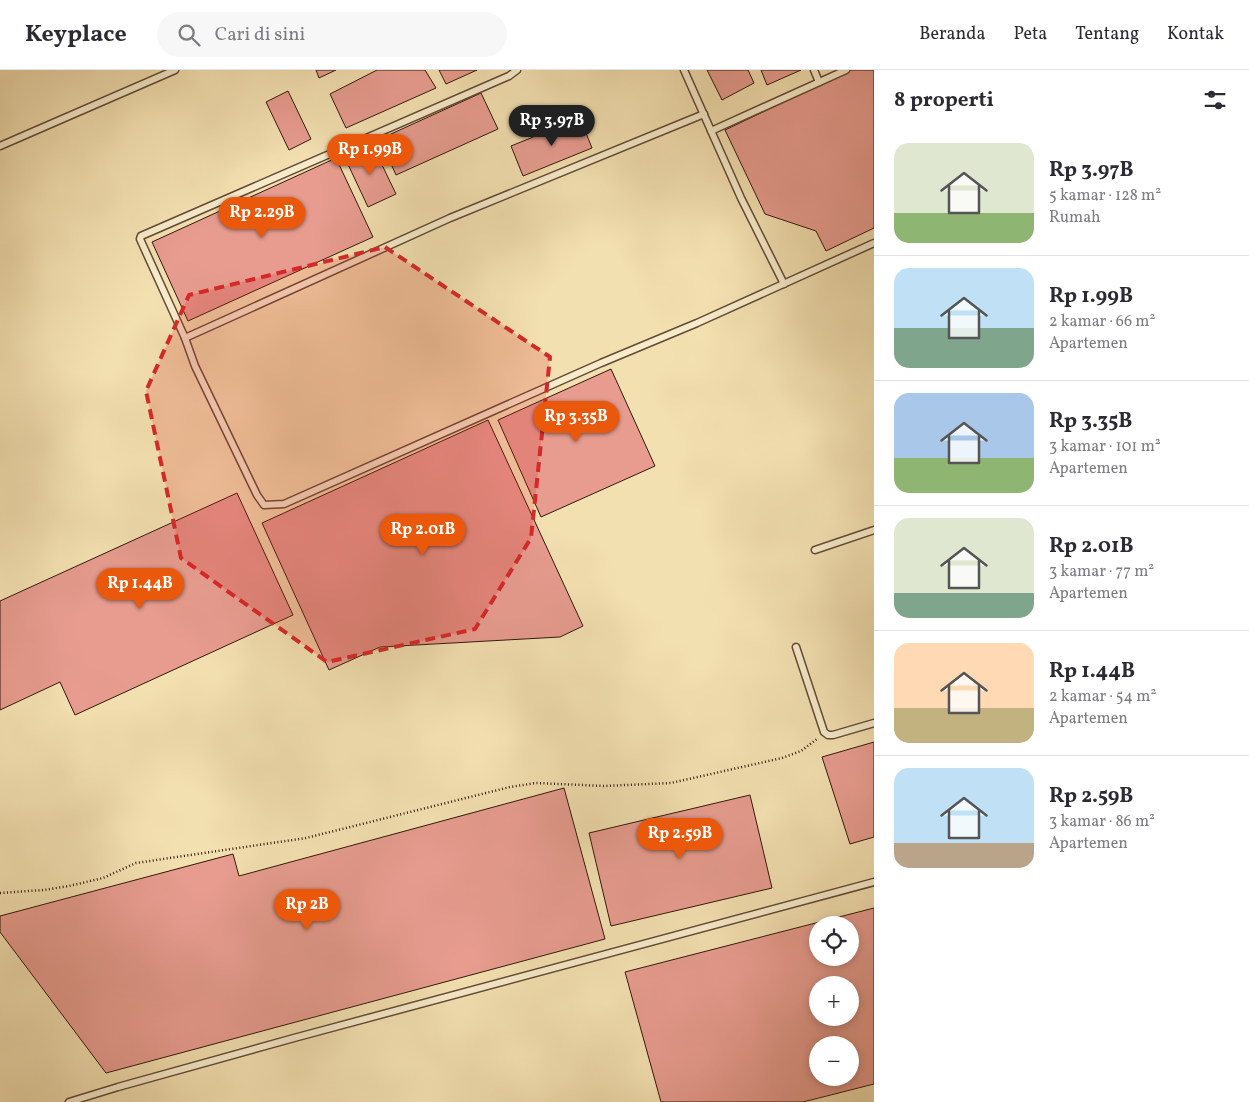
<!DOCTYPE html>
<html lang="id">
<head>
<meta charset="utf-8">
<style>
  body { margin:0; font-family:Vollkorn,serif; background:#f7f7f7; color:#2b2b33; height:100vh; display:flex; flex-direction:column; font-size:19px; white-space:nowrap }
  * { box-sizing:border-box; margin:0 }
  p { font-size:16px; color:#7c7c81 }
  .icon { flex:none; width:28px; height:28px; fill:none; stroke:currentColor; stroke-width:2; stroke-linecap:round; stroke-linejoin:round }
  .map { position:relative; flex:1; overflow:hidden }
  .sheet { display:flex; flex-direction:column; background:#fff; width:375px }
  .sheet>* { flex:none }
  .fabs { position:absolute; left:809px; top:846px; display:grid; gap:10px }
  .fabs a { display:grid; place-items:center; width:50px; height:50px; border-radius:50%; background:#fff; box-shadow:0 2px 8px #0003; font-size:25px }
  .price { position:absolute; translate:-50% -42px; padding:0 11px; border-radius:18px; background:#ea580c; color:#fff; font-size:16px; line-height:32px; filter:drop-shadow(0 1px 2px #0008) }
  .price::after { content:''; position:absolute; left:50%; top:30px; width:15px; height:11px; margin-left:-8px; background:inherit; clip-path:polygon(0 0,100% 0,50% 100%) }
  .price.on { background:#222; color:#fff }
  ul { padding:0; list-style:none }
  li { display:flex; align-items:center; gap:15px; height:125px; padding:0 20px }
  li+li { border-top:1px solid #e1e1e2 }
  li span { display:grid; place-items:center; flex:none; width:140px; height:100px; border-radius:15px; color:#555 }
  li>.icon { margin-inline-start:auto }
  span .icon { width:60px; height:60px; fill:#fffc; stroke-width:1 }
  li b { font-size:21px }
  h2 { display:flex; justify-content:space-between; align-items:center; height:60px; padding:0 20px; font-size:21px }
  header { display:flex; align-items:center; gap:30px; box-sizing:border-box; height:70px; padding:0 25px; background:#fff; border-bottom:1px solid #e1e1e2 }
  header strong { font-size:24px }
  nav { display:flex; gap:28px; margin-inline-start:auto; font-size:18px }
  .search { width:350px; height:45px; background:#f7f7f7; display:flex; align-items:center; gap:12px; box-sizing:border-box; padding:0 18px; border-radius:28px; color:#7c7c81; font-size:19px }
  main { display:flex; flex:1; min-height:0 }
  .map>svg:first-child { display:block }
  .building { fill:#e79c8f; stroke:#321809; fill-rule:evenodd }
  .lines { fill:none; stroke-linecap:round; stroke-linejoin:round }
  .lane-casing { stroke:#624a33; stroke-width:9 }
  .path { stroke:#321809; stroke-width:2.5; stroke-dasharray:1 2.5; stroke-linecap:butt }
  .lane { stroke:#f7ebcc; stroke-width:6 }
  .marked { fill:#d62828; fill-opacity:0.2; stroke:#d62828; stroke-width:4; stroke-dasharray:10 6; stroke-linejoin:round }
</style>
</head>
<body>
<header>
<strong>Keyplace</strong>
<div class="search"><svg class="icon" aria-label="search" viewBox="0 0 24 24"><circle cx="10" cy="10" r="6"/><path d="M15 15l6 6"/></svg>Cari di sini</div>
<nav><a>Beranda</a><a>Peta</a><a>Tentang</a><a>Kontak</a></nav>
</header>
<main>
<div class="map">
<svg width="874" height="1032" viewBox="0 0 874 1032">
  <rect width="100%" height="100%" fill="#f3e0b1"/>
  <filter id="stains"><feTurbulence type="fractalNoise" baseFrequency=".004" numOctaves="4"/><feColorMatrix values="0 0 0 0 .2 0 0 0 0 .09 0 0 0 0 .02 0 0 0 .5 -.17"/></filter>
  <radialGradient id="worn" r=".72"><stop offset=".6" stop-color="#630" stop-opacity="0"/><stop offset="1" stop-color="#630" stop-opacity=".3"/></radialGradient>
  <!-- building -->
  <g class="building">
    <polygon points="316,0 336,0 319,8"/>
    <polygon points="377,0 425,0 436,18 346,58 330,24"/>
    <polygon points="439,0 477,0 446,14"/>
    <polygon points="707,0 748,0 754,13 722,30"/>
    <polygon points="761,0 801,0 767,15"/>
    <polygon points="851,0 874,0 874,158 826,181 816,161 765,144 725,60"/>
    <polygon points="288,21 311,69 289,80 266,32"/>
    <polygon points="481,23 498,59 396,105 380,69"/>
    <polygon points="580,48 592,78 523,106 511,76"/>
    <polygon points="372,74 396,124 368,137 345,88"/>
    <polygon points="336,88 373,167 188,251 152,172"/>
    <polygon points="611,299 655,396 541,447 498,350"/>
    <polygon points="488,350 583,556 560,567 380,577 329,600 262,453"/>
    <polygon points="237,423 293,545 75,645 60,612 0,640 0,531"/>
    <polygon points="874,672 874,767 850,774 822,687"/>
    <polygon points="564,718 605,869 106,1003 0,862 0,846 233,784 239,806"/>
    <polygon points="750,725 772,818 611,856 589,763"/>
    <path d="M874 838V1014L803 1032H661L625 902ZM818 855H850V888H818ZM818 915H850V948H818ZM818 975H850V1008H818Z"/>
  </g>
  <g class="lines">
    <defs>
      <g id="lane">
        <polyline points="517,0 509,6 141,166 140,169 185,268 195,296 257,425 264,435 284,434 601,293 697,253 874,173"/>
        <polyline points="684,0 741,128 784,214"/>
        <polyline points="814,0 819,12"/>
        <polyline points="711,61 846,0"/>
        <polyline points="0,76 175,0"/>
        <polyline points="185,268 450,148 704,44"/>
        <polyline points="815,480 874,460"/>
        <polyline points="796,577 824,662 828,665 833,665 874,653"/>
        <polyline points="69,1032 118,1017 294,968 874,812"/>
      </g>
    </defs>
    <!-- lane casing -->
    <use href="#lane" class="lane-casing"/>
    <!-- path -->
    <polyline class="path" points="0,823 44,820 69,816 103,808 136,793 306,768 510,717 536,713 604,716 671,713 782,688 801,681 817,669"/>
    <!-- lane -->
    <use href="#lane" class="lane"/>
  </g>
  <!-- marked area -->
  <path class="marked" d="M385 177 550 287 531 468 475 559 327 592 181 488 146 321 189 225Z"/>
  <rect width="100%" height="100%" filter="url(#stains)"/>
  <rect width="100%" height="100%" fill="url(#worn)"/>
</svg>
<div class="fabs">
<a><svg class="icon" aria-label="locate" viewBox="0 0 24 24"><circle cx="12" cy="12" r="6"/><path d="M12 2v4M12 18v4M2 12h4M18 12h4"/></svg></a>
<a>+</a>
<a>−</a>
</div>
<b class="price on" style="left:552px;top:77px">Rp 3.97B</b>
<b class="price" style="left:370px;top:106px">Rp 1.99B</b>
<b class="price" style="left:262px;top:169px">Rp 2.29B</b>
<b class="price" style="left:576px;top:373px">Rp 3.35B</b>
<b class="price" style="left:423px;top:486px">Rp 2.01B</b>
<b class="price" style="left:140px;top:540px">Rp 1.44B</b>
<b class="price" style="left:680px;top:790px">Rp 2.59B</b>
<b class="price" style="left:307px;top:861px">Rp 2B</b>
</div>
<section class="sheet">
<h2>8 properti<svg class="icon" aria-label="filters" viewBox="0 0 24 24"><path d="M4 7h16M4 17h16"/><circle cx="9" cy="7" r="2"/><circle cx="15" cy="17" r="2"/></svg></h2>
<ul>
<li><span style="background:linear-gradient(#dfe7d0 70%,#8fb573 0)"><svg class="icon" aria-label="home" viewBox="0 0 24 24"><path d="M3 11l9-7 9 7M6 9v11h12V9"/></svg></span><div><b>Rp 3.97B</b><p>5 kamar · 128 m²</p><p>Rumah</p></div></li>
<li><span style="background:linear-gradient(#bfe0f5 60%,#7fa58c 0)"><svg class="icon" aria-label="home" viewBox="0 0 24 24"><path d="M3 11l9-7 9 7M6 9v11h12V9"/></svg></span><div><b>Rp 1.99B</b><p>2 kamar · 66 m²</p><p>Apartemen</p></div></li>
<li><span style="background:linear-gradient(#a9c7e8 65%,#8fb573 0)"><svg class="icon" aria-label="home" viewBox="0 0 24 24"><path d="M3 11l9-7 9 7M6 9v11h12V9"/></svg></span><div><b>Rp 3.35B</b><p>3 kamar · 101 m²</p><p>Apartemen</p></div></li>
<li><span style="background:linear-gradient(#dfe7d0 75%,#7fa58c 0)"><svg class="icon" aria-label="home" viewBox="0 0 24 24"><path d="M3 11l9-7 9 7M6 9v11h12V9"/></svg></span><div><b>Rp 2.01B</b><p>3 kamar · 77 m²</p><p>Apartemen</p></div></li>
<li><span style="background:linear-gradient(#ffd9b3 65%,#c2b280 0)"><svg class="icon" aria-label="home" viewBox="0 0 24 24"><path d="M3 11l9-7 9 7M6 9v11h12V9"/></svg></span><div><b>Rp 1.44B</b><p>2 kamar · 54 m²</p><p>Apartemen</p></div></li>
<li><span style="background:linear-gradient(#bfe0f5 75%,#b9a48a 0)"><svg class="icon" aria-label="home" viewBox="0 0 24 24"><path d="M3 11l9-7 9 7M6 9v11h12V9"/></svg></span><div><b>Rp 2.59B</b><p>3 kamar · 86 m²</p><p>Apartemen</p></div></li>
</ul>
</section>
</main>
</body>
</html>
